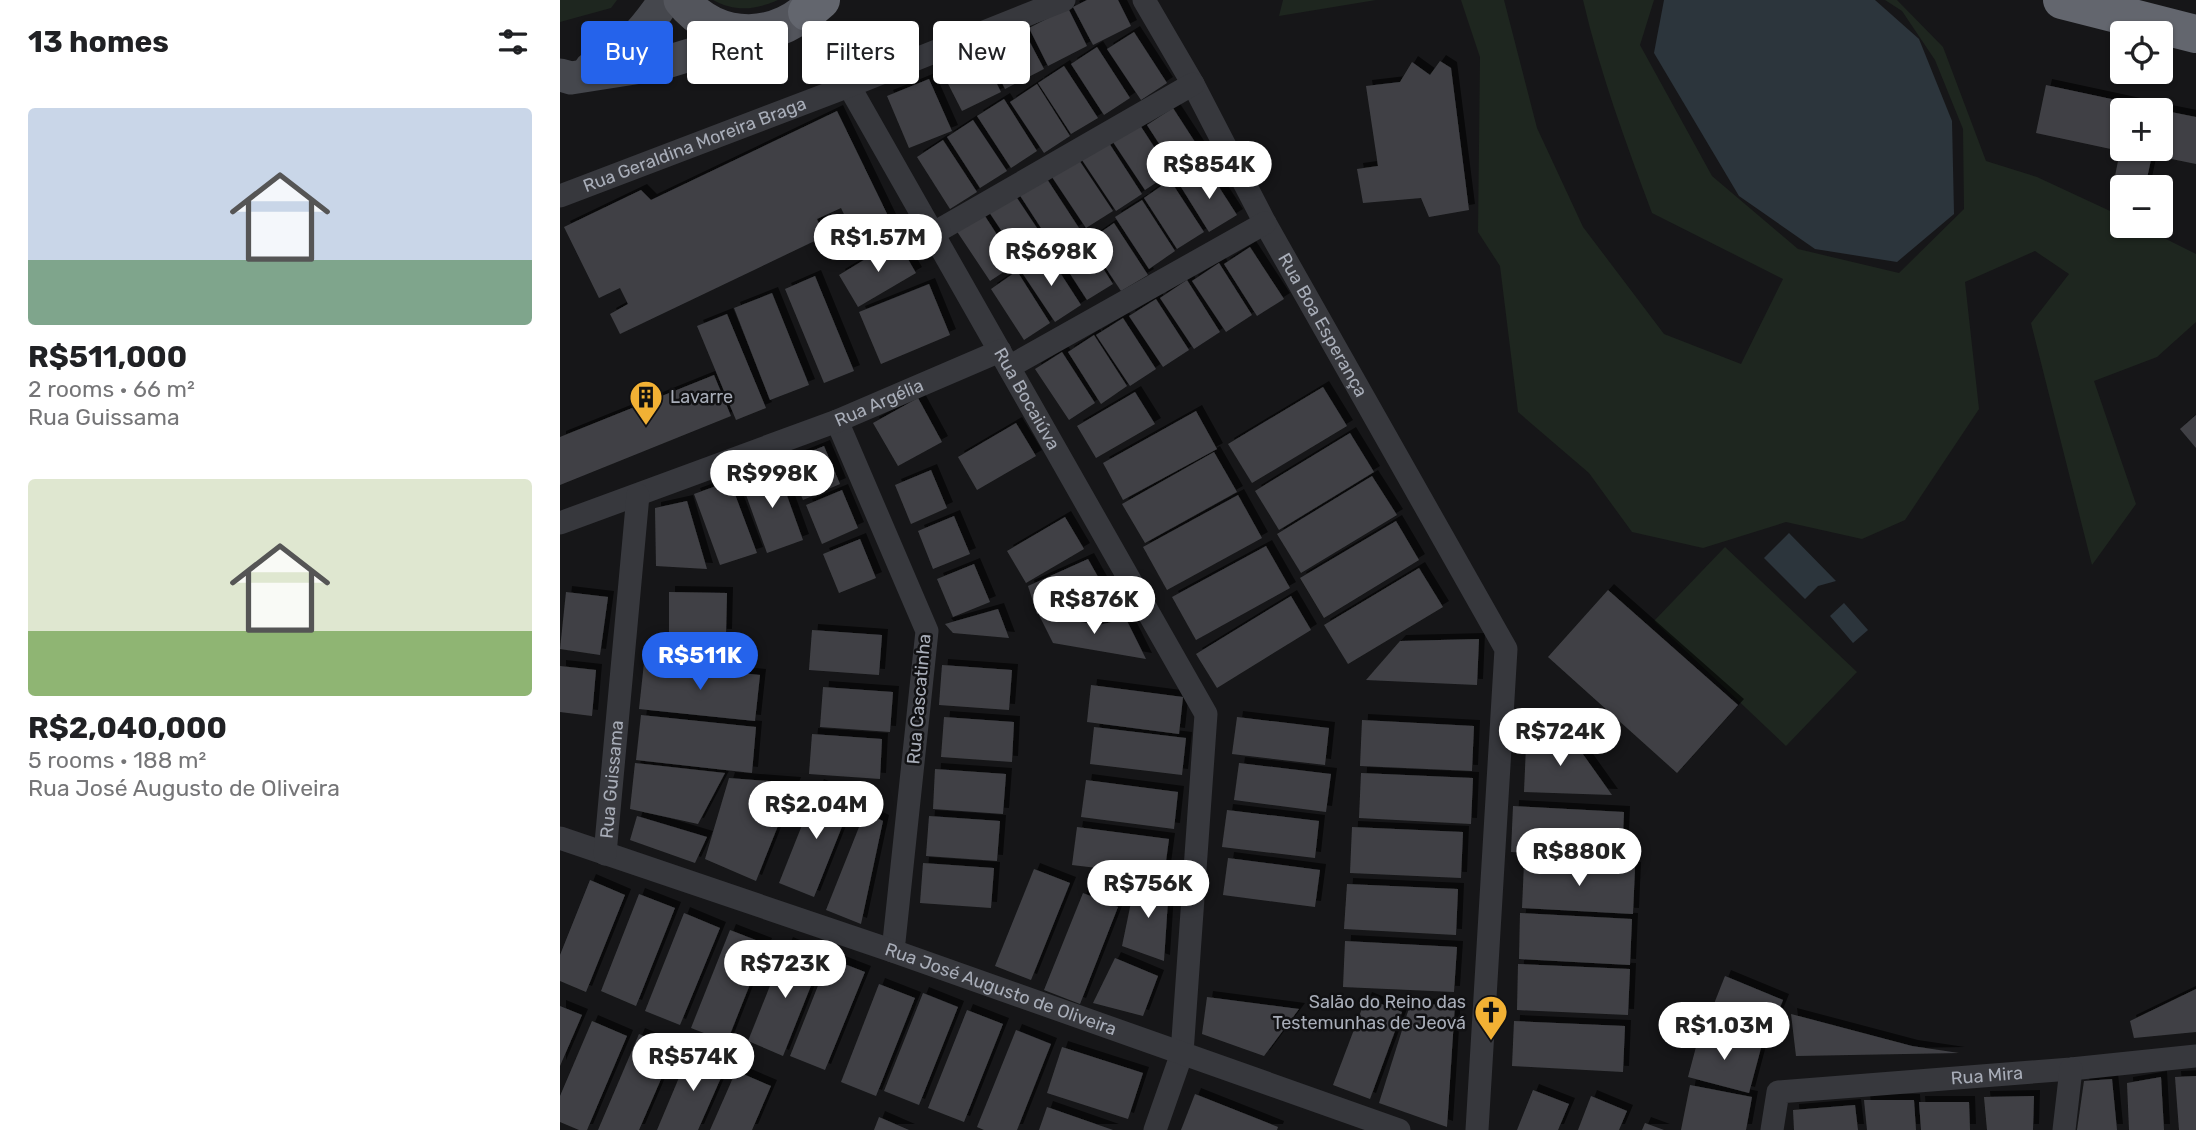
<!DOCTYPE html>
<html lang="en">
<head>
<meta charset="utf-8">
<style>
  body { margin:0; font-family:Rubik,sans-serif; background:#f6f6f6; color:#202124; height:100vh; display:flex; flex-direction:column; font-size:26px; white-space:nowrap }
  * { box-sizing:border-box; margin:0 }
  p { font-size:23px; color:#757577 }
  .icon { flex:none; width:38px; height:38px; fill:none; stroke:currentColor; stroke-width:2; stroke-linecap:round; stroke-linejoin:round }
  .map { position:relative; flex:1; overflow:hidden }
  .details { display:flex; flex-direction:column; background:#fff; width:560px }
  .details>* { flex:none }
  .banner { position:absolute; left:21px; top:21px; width:665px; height:63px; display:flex; gap:14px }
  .tools { position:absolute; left:1550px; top:21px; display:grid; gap:14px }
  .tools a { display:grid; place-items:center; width:63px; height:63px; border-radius:7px; background:#fff; box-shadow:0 2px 5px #0004; font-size:35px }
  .price { position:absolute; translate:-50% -60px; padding:0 16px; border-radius:24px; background:#fff; color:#222; font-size:23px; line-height:46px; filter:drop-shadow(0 2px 4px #0008) }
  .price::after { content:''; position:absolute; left:50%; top:42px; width:21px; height:16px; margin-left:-10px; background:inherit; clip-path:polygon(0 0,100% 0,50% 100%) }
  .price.active { background:#2563eb; color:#fff }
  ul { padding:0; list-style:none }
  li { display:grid; align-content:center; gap:14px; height:371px; padding:0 28px }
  li span { display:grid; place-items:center; height:217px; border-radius:7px; color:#555 }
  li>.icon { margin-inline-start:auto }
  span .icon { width:126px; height:126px; fill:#fffc; stroke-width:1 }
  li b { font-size:30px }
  h2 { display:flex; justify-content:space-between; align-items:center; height:84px; padding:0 28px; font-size:30px }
  .chip { padding:0 24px; border-radius:7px; background:#fff; box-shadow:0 2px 5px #0004; font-size:24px; line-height:63px }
  .chip.active { background:#2563eb; color:#fff }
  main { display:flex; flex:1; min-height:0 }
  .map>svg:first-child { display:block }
  .green { fill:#1e261f }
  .water { fill:#2c353c }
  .building { fill:#404145; filter:url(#shadow) }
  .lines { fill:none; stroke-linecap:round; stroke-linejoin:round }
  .street { stroke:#37383d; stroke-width:23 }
  .secondary { stroke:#45474d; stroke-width:33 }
  .primary { stroke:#53555c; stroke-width:37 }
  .highway { stroke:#63666e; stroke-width:38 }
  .labels { text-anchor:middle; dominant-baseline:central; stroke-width:5; stroke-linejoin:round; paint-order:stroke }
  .street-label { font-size:18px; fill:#a8adb8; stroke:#111113 }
  .poi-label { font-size:18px; fill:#a8adb8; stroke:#111113; text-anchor:start }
</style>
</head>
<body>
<main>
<section class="details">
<h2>13 homes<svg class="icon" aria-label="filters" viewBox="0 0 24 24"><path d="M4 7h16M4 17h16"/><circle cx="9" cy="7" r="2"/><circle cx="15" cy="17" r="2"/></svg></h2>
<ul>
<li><span style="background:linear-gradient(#c9d6e8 70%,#7fa58c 0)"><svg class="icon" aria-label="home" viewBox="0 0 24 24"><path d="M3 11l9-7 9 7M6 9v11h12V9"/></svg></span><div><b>R$511,000</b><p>2 rooms · 66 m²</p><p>Rua Guissama</p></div></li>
<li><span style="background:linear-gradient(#dfe7d0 70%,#8fb573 0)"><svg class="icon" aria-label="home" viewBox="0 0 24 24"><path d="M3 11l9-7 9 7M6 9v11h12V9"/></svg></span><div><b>R$2,040,000</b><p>5 rooms · 188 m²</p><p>Rua José Augusto de Oliveira</p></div></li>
</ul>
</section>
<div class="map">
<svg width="1636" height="1130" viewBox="0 0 1636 1130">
  <defs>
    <filter id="shadow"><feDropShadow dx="6" dy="-6" stdDeviation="0" flood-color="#0009"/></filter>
  </defs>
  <rect width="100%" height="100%" fill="#161618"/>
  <!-- green -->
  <g class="green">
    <polygon points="0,0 57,0 51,8 0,22"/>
    <path d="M153 0H218C195 10 175 12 153 0Z"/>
    <polygon points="723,0 816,0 719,16"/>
    <path d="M901 0H944L977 128 1023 227 1104 334 1181 364 1223 279 1092 213C1066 143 1040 73 1023 0H1094L1080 45 1152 176 1238 249 1339 273 1404 209 1403 129 1375 60 1342 11 1325 0H1337L1383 47 1426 161 1477 177 1563 217V226H1580L1636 254V322L1597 357 1534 381 1576 504 1532 565 1471 323 1509 274 1475 251 1405 282 1419 409 1345 520 1302 539 1226 522 1143 548 1072 532 1029 473 958 412 940 266 918 232 920 57Z"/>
    <polygon points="1165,547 1297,672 1226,746 1094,621"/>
  </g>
  <!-- water -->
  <g class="water">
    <polygon points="1104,0 1315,0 1359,39 1392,121 1394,214 1337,262 1255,249 1179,196 1094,53"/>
    <polygon points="1229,533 1276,581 1258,586 1245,599 1204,558"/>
    <polygon points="1284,603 1308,630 1293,643 1270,616"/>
  </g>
  <!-- building -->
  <g class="building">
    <polygon points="527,0 558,0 571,26 533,45 513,7"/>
    <polygon points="508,8 527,46 488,66 469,28"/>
    <polygon points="464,31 484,69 445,89 426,50"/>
    <polygon points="574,32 607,83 581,100 547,49"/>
    <polygon points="537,47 570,98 544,115 511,64"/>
    <polygon points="421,53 441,92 402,111 382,72"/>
    <polygon points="880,61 891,68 909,210 869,217 861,198 803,203 797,169 818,166 806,86 840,82 852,62 870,75"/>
    <polygon points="504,66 538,118 511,134 478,83"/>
    <polygon points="369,79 392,131 349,148 327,96"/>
    <polygon points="477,84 510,136 484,153 450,102"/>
    <polygon points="1486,85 1598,109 1563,110 1563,149 1601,149 1601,110 1636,117 1636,164 1592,155 1586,183 1555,176 1560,151 1476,133"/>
    <polygon points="444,99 477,151 451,168 417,116"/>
    <polygon points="613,108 646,159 620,176 587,125"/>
    <polygon points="277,111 331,222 296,239 281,208 257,219 265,236 60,334 50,314 68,304 60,288 39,298 4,227 81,190 91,200"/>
    <polygon points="413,120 447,171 420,188 387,137"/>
    <polygon points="578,122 611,173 585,190 551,139"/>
    <polygon points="383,140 417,192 390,209 357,157"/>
    <polygon points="549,143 582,194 556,211 522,160"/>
    <polygon points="519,160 553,211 526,228 492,177"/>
    <polygon points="648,170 677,215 649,232 621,187"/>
    <polygon points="485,176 519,228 492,245 459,194"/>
    <polygon points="610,180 644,232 617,249 584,198"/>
    <polygon points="455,195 489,246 463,263 429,212"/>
    <polygon points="582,200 615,251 589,269 555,217"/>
    <polygon points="423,213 456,264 430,281 396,230"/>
    <polygon points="554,223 588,275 561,291 528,241"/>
    <polygon points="520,232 553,284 527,300 494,249"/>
    <polygon points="337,240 356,273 298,307 279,275"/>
    <polygon points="690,247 724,299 697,316 664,264"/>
    <polygon points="488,254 521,305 495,322 461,271"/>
    <polygon points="659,263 692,315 666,332 632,281"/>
    <polygon points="457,271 490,323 464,340 431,289"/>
    <polygon points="255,276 294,371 264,383 225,289"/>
    <polygon points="627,280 660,332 634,349 600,298"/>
    <polygon points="369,284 390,335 321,364 299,312"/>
    <polygon points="212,293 249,385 210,400 174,308"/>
    <polygon points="596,299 629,350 603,367 569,316"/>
    <polygon points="167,314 206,408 176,420 137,326"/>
    <polygon points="563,318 596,369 570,386 536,335"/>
    <polygon points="534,335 567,386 541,404 508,352"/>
    <polygon points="502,352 535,403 509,420 475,369"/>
    <polygon points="154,375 171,416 0,485 0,437"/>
    <polygon points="763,387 787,426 692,483 668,444"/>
    <polygon points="575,392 595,424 536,458 517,426"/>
    <polygon points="358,398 382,442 338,466 313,423"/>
    <polygon points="636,411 657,449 563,500 543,463"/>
    <polygon points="1636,415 1636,448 1620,429"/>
    <polygon points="456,423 476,456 417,490 398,457"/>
    <polygon points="790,433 814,472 719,530 695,491"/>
    <polygon points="264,446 280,484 243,500 227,461"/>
    <polygon points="654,452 677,492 585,543 562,504"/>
    <polygon points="217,468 243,540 207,553 181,481"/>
    <polygon points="371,470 387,508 351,524 335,485"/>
    <polygon points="812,476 837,515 741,573 717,534"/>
    <polygon points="170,481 197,553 160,565 134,494"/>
    <polygon points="282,490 298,528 262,544 246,505"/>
    <polygon points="678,495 702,538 607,590 583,547"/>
    <polygon points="127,501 147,569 96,566 95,508"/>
    <polygon points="394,516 410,554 373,569 358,531"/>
    <polygon points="505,517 524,549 466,583 447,551"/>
    <polygon points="836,521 859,560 764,618 740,578"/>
    <polygon points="300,539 316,578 279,593 263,554"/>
    <polygon points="706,546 730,588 636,640 612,597"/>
    <polygon points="528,559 559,614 535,621 477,614 468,586"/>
    <polygon points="414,564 430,602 393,617 377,579"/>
    <polygon points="859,568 883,607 788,664 764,625"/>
    <polygon points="1048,590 1178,705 1117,773 988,657"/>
    <polygon points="6,592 48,597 40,655 0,649"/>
    <polygon points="109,592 167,593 166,635 109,634"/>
    <polygon points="731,596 751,630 657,688 636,654"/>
    <polygon points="438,609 449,638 393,633 385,624"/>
    <polygon points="479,615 538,625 566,619 586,659 493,643"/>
    <polygon points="252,630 322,635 319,675 249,670"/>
    <polygon points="919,639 917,685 806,680 840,641"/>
    <polygon points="84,663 200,675 195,721 79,709"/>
    <polygon points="382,665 452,670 449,710 379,705"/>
    <polygon points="0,666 36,670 32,716 0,712"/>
    <polygon points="531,685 623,697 619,734 527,722"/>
    <polygon points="263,687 333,692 330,732 260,727"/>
    <polygon points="81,715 196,727 192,773 76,760"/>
    <polygon points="384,717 454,722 452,762 381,757"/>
    <polygon points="677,717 769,728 765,765 672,754"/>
    <polygon points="802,720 914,726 912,771 800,766"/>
    <polygon points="534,727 626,738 622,775 530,764"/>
    <polygon points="1005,729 1052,795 964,792 966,746"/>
    <polygon points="252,734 322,739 320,779 249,774"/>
    <polygon points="75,763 165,773 138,824 70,809"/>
    <polygon points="679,763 771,774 766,812 674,800"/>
    <polygon points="375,769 446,774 443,814 373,809"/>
    <polygon points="801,773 913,778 911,824 799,818"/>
    <polygon points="169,778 235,783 196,881 145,859"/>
    <polygon points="526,780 618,792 614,829 521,817"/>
    <polygon points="258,785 293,799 254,897 219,883"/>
    <polygon points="953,806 1064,812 1062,858 951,852"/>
    <polygon points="667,810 759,821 755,858 662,847"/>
    <polygon points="305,812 323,821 301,924 266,910"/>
    <polygon points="77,816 147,837 135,863 70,840"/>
    <polygon points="369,816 440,821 437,861 366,856"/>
    <polygon points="517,827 609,839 604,876 512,865"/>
    <polygon points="792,827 903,832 901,878 790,873"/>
    <polygon points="668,858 760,870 755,907 663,895"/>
    <polygon points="363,863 434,868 431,908 360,903"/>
    <polygon points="964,863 1075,868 1073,914 962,908"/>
    <polygon points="474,869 510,883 471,980 435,966"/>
    <polygon points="30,880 65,895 26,992 0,981 0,955"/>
    <polygon points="575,883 609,885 604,961 562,946"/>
    <polygon points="787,884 898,889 896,935 784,929"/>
    <polygon points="523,893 558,907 520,1004 484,990"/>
    <polygon points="79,894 115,908 76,1006 41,991"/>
    <polygon points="124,913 160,928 120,1025 85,1011"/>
    <polygon points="960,913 1072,919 1070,965 959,959"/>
    <polygon points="170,930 206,944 167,1042 131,1028"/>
    <polygon points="785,941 897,947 894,992 783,987"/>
    <polygon points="227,943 262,958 223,1056 188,1041"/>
    <polygon points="269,958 305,972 265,1070 230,1056"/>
    <polygon points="555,958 598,976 583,1016 533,1003"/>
    <polygon points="958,964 1070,969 1068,1015 957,1010"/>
    <polygon points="1165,976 1223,1000 1206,1043 1148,1019"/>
    <polygon points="319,984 355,998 316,1096 281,1082"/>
    <polygon points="1636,989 1636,1032 1574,1038 1570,1021"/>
    <polygon points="363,993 398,1007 359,1105 324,1091"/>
    <polygon points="647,997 739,1009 704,1056 642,1034"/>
    <polygon points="806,998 842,1012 810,1099 773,1085"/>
    <polygon points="895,1004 887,1127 819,1103 850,1005"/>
    <polygon points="0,1006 22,1015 0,1066"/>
    <polygon points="407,1010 443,1024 404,1122 368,1108"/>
    <polygon points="1231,1014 1352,1046 1399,1053 1236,1056"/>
    <polygon points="32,1021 67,1036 27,1130 19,1130 0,1122 0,1096"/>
    <polygon points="954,1021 1065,1026 1063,1072 952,1066"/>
    <polygon points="456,1030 491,1044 457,1130 424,1130 417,1127"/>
    <polygon points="1140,1032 1201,1048 1189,1093 1128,1077"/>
    <polygon points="79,1034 114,1049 79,1130 38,1130"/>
    <polygon points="502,1047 583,1073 568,1119 487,1093"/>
    <polygon points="131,1049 167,1064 138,1130 97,1130"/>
    <polygon points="176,1071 211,1086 192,1130 150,1130"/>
    <polygon points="1636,1076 1636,1130 1619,1130 1615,1077"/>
    <polygon points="1601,1077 1604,1130 1569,1130 1567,1083"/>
    <polygon points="1552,1079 1557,1130 1517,1130 1524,1081"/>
    <polygon points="1130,1085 1192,1097 1186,1130 1121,1130"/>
    <polygon points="973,1090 1009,1104 998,1130 957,1130"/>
    <polygon points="635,1094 718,1127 717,1130 621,1130"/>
    <polygon points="1031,1096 1067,1111 1059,1130 1018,1130"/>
    <polygon points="1474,1096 1473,1130 1427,1130 1424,1097"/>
    <polygon points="1304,1100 1354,1100 1356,1130 1307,1130"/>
    <polygon points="1359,1102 1409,1102 1410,1130 1361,1130"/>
    <polygon points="1295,1105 1298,1130 1234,1130 1233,1110"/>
    <polygon points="487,1107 553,1130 479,1130"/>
    <polygon points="319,1117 349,1130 314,1130"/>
    <polygon points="1085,1123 1104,1130 1082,1130"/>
  </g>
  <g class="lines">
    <!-- street -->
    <g class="street">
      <path id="s1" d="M584 0 633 84 705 223 946 649 917 1130"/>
      <path id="s2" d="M289 86 646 714 622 1053 595 1130"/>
      <path id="s3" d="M0 196 289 86 504 0"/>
      <polyline points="374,233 633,84"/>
      <polyline points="449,367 705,223"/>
      <polyline points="277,421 367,631 333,951"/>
      <path id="s4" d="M0 523 277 421 440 351"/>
      <path id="s5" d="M0 838 333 951 839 1130"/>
      <path id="s6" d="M45 854 78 495"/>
      <path id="s7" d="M1212 1130 1218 1092 1511 1069 1636 1056"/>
      <polyline points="1504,1130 1511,1069"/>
    </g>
    <!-- secondary -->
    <g class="secondary">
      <path d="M31 68C68 50 82 33 105 0"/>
      <polyline points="0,75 11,78 100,64 202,33"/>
    </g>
    <!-- primary -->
    <path class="primary" d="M122 0C156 44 222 43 256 0"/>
    <!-- highway -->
    <g class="highway">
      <polyline points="1502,0 1636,34"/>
      <polyline points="247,12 261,0"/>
    </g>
  </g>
  <!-- icons -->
  <defs>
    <symbol id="building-pin" viewBox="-11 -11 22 30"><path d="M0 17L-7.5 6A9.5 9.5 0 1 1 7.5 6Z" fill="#f2b134" stroke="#111113"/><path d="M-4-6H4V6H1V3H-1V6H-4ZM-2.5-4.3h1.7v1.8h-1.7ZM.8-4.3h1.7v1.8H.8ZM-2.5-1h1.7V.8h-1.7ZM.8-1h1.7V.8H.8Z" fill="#111"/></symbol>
    <symbol id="church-pin" viewBox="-11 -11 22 30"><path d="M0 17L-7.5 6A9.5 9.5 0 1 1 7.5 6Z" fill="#f2b134" stroke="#111113"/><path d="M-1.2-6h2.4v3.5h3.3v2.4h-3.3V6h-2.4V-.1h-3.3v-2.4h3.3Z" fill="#111"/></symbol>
  </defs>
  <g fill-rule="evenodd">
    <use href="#building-pin" x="67" y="378" width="38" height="52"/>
    <use href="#church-pin" x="912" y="993" width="38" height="52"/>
  </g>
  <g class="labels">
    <!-- street labels -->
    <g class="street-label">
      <text stroke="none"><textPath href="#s3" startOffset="144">Rua Geraldina Moreira Braga</textPath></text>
      <text stroke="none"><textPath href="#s1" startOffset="371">Rua Boa Esperança</textPath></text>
      <text stroke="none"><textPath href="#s2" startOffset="360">Rua Bocaiúva</textPath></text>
      <text stroke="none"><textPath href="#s4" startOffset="341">Rua Argélia</textPath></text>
      <text transform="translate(359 699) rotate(-85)">Rua Cascatinha</text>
      <text stroke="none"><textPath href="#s6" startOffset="75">Rua Guissama</textPath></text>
      <text stroke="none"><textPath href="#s5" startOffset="466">Rua José Augusto de Oliveira</textPath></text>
      <text stroke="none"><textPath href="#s7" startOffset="248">Rua Mira</textPath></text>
    </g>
    <!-- poi labels -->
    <g class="poi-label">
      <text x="110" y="397">Lavarre</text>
      <text x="906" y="1002" text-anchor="end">Salão do Reino das<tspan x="906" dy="21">Testemunhas de Jeová</tspan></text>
    </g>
  </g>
</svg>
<div class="tools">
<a><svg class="icon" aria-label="locate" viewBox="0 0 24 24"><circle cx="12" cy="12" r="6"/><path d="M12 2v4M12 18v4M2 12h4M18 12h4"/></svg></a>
<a>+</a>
<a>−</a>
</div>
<b class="price" style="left:649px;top:201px">R$854K</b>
<b class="price" style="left:318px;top:274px">R$1.57M</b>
<b class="price" style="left:491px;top:288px">R$698K</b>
<b class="price" style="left:212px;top:510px">R$998K</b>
<b class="price" style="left:534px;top:636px">R$876K</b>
<b class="price active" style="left:140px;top:692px">R$511K</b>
<b class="price" style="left:1000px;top:768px">R$724K</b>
<b class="price" style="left:256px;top:841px">R$2.04M</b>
<b class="price" style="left:1019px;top:888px">R$880K</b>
<b class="price" style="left:588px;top:920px">R$756K</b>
<b class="price" style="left:225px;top:1000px">R$723K</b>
<b class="price" style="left:1164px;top:1062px">R$1.03M</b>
<b class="price" style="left:133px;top:1093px">R$574K</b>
<div class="banner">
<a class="chip active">Buy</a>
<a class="chip">Rent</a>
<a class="chip">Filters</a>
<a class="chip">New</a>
</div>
</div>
</main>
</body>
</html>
